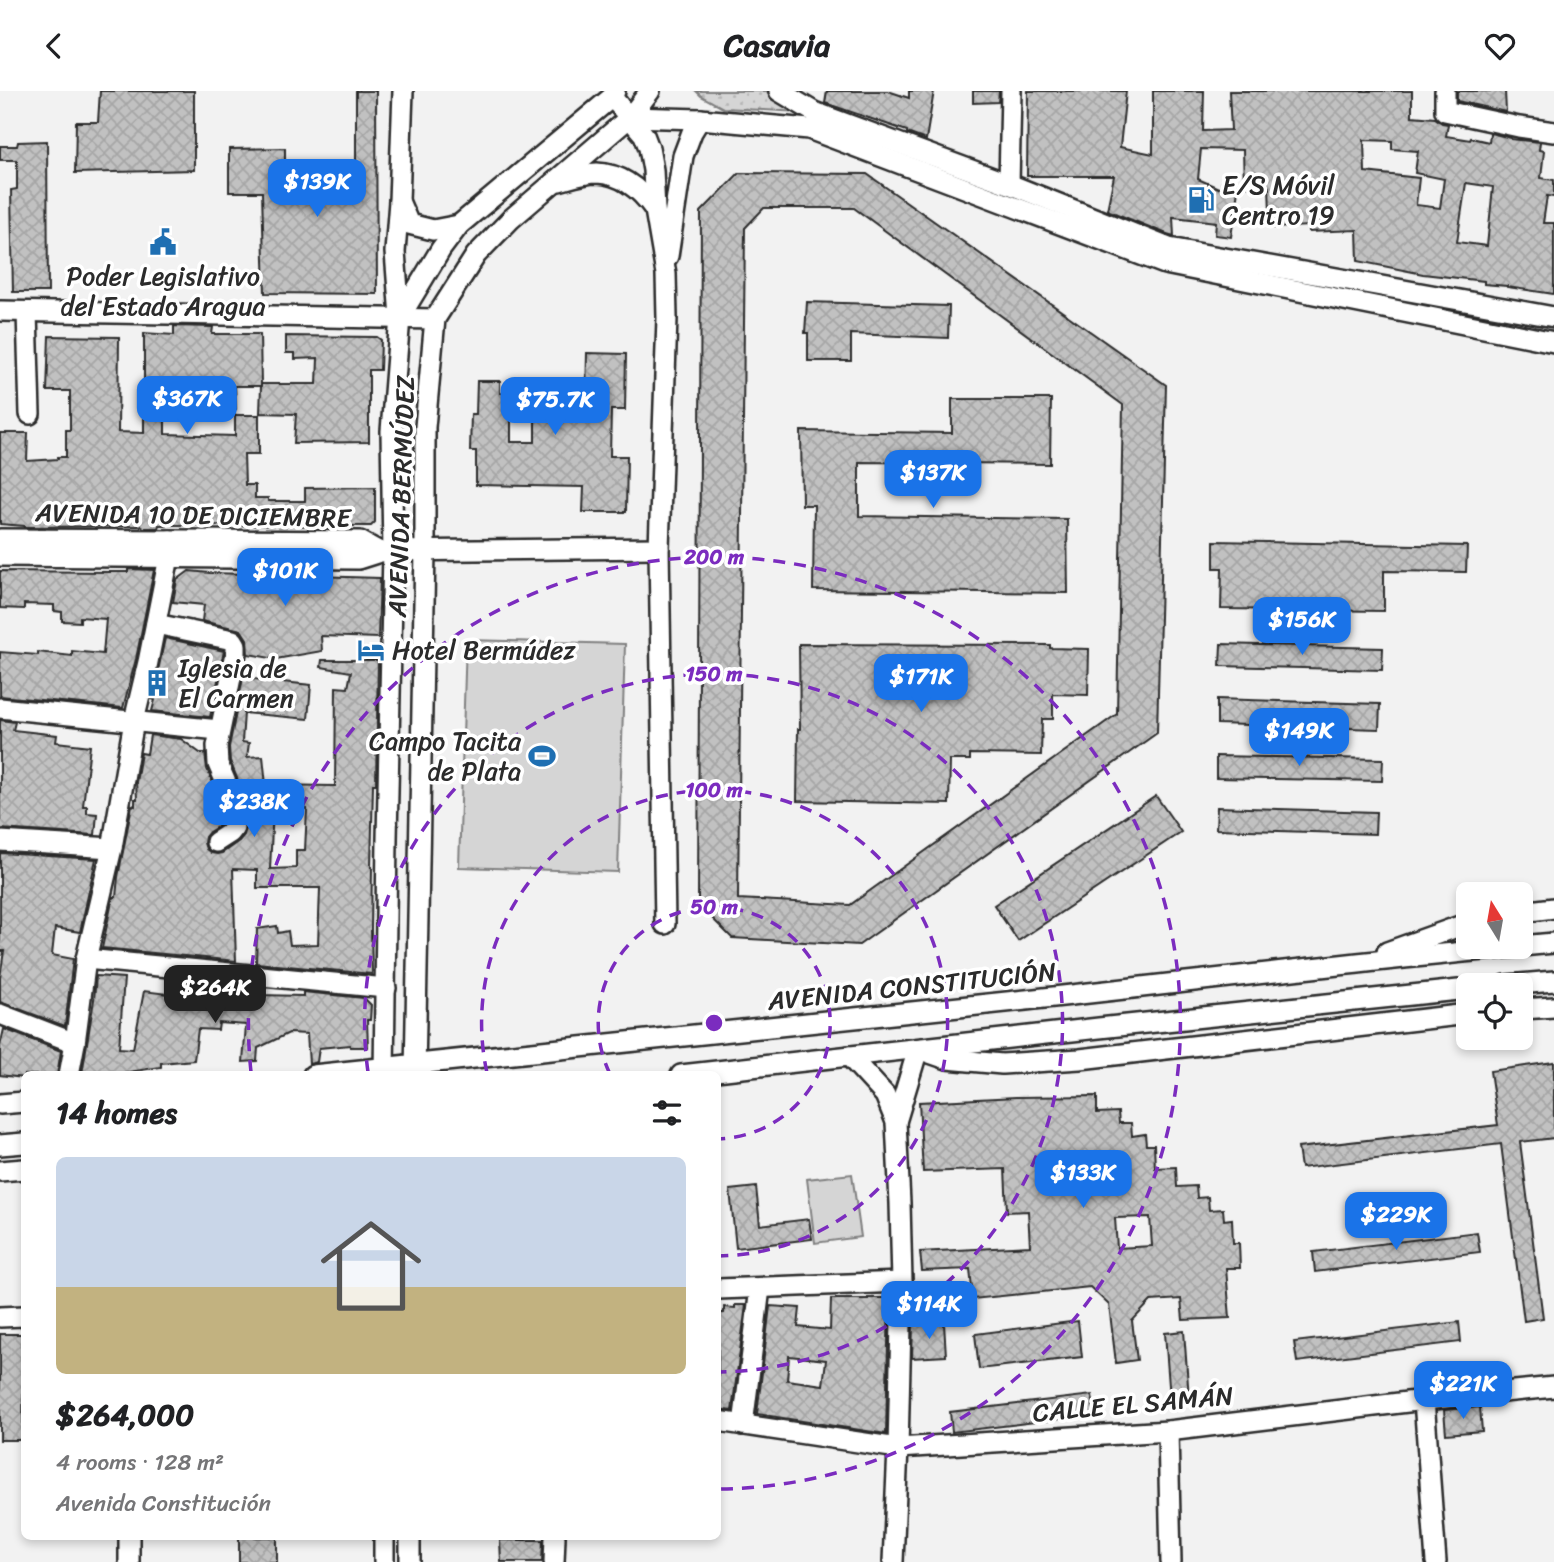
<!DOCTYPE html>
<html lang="en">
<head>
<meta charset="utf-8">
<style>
  body { margin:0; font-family:Sriracha,sans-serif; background:#f2f2f2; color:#202124; height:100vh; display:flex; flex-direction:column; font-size:26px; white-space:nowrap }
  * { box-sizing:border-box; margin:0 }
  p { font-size:23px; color:#757577 }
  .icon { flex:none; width:38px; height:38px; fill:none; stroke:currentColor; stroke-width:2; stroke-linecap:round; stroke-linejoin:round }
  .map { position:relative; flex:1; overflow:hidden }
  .sheet { position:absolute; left:21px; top:980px; width:700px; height:469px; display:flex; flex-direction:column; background:#fff; border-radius:10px; box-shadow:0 4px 10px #0003 }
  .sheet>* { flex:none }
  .needle { width:46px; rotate:349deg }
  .fabs { position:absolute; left:1456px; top:791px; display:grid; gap:14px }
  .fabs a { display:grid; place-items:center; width:77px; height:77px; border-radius:10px; background:#fff; box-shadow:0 4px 10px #0003; font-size:35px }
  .price { position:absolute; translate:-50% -60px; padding:0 16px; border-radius:14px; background:#1a73e8; color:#fff; font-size:23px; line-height:46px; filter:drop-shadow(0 2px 4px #0008) }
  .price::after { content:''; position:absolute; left:50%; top:42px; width:21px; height:16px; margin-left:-10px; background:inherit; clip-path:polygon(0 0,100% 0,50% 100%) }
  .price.selected { background:#222; color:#fff }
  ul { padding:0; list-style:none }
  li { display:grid; align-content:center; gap:14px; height:371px; padding:0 35px }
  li+li { border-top:2px solid #e0e0e0 }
  li span { display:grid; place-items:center; height:217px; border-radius:10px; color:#555 }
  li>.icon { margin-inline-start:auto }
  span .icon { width:126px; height:126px; fill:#fffc; stroke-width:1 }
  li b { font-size:30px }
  h2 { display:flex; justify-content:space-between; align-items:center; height:84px; padding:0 35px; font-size:30px }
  header { display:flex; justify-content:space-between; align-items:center; height:91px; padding:0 35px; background:#fff; font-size:32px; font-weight:700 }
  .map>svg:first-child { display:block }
  .green { fill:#d5d5d5; stroke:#808080; stroke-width:2 }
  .park { fill:url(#park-dots); stroke:#808080; stroke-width:2 }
  .building { fill:url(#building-cross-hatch); stroke:#2b2b2b; stroke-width:2; fill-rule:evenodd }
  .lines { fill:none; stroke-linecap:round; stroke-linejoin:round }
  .minor-casing { stroke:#2b2b2b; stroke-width:24 }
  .minor { stroke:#fff; stroke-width:19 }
  .ring { fill:none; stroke:#7b2cbf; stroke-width:3.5; stroke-dasharray:12 9 }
  .labels { text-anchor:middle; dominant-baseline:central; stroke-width:7; stroke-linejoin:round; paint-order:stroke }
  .poi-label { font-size:26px; fill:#2b2b2b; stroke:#fff; text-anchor:start }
  .street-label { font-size:26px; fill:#2b2b2b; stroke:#fff }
  .centre { fill:#7b2cbf; stroke:#fff; stroke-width:3.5 }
  .ring-label { font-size:21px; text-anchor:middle; font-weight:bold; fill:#7b2cbf; stroke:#fff; stroke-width:7; stroke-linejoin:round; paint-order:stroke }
</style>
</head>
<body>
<header><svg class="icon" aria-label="back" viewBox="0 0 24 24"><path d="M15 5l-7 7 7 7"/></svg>Casavia<svg class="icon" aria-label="heart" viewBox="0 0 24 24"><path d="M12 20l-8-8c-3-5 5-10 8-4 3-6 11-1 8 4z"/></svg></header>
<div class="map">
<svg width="1554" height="1471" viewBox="0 0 1554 1471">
  <defs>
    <pattern id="park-dots" width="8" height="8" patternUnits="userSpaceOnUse" patternTransform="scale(1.75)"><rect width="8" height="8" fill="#d5d5d5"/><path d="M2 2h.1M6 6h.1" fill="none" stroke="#b7b7b7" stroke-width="1.8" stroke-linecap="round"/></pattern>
    <pattern id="building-cross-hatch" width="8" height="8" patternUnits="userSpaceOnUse" patternTransform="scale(1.75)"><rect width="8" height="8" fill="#c1c1c1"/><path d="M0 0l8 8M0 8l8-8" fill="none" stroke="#a6a6a6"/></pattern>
  </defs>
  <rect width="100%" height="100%" fill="#f2f2f2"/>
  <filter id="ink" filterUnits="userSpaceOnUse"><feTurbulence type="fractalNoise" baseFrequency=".0143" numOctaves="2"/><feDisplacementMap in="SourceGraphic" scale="14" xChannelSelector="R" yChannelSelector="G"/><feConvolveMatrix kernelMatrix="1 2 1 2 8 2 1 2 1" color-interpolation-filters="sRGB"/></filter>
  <g filter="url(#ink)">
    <!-- green -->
    <g class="green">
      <polygon points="466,549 625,553 618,781 459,776"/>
      <polygon points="852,1083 861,1146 815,1152 807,1088"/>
    </g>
    <!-- park -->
    <polygon class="park" points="696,0 766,0 801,21 723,17 701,5"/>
    <!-- building -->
    <g class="building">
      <polygon points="100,0 194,0 194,79 75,82 76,31 98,31"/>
      <polygon points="356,0 376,0 377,203 265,202 262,101 229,101 229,58 285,57 285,101 356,100"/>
      <polygon points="827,0 888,0 909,7 909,0 934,0 926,49 907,42 907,40 825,12"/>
      <polygon points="973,0 999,0 998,11 973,12"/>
      <path d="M1028 0H1126L1120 56 1153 63V0H1204L1203 40 1231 39 1229 0H1412V25L1435 27 1442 32 1448 33 1446 45 1470 49 1471 47 1489 51 1490 42 1511 47V48L1540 51 1539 59 1544 60 1541 87 1554 89V106L1547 105 1543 132H1554V203L1507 196V195L1484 193V190L1423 183 1358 170 1357 139 1309 141V135L1273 137V122H1270L1269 96 1244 95 1243 59 1201 58 1198 88 1221 98 1222 90 1239 92 1231 146 1215 144 1216 131 1173 126 1174 145 1167 143 1107 119 1114 85H1027ZM1364 49 1392 50V58L1418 60 1415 82 1444 88 1440 117 1416 114 1419 87 1365 81ZM1466 92 1493 96 1487 155 1457 151Z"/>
      <polygon points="1457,0 1505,0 1506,21 1457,10"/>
      <polygon points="47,50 48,201 13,201 11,99 17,98 17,69 0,69 0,55 17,55 18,51"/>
      <path d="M739 82 867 83 1166 294 1157 642 859 854 732 847 698 813 701 121ZM764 117H854L1123 314 1117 623 850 814 738 808 745 137Z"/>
      <polygon points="807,211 949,215 948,247 851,243 851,270 808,270 808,242 805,242"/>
      <polygon points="174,235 213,236 212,243 260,243 261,293 317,293 318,267 295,268 295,262 286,262 286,245 377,246 381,249 380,279 369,279 369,351 294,352 296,323 260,322 261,295 235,295 236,318 204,317 204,300 165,300 165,343 235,345 235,324 259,324 259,363 244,363 245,394 255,394 255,407 268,407 268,410 305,410 305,397 375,396 375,431 371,435 169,434 159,434 158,437 143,437 142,435 25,436 25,435 0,433 0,342 28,342 27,370 58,368 58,366 66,366 66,339 70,339 70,300 47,300 49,245 119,246 118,341 144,342 144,242 174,244"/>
      <path d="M587 262 626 263 625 319H611L610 365H627L626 421H583L584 396 476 394V360H470L471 323H476L477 290H500V302L586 303ZM511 327H535V351H511Z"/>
      <polygon points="952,308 1051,308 1050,373 859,371 859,425 1067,428 1068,502 813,499 814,414 802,414 801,340 952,342"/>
      <polygon points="1214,450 1467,455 1466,481 1384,480 1384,520 1221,518 1222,477 1214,477"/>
      <polygon points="128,478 154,479 136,568 123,617 0,605 0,561 38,564 38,561 72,565 72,560 103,563 106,528 80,526 80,531 62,530 62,521 54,520 54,514 24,513 24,518 0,517 0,480 112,481 128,481"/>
      <polygon points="189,480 210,482 380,487 378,547 321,545 322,560 276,568 248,563 247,548 241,539 202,530 204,514 173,511 177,489"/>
      <polygon points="165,547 224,560 220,577 197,581 197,583 219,585 210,626 152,620 155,609 152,608"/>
      <polygon points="799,553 1050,554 1050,557 1089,558 1088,604 1053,603 1053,628 1042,628 1041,664 970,663 970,669 950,669 949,713 797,710 798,638 800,638"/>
      <polygon points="1221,553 1383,557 1382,579 1220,575"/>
      <path d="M322 569H378L376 693H373L371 776H372L371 839 372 883 256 872 257 838 277 835 278 842 288 840 290 854 318 853 320 797H257V779L233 778 236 870 102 857 113 806H116L118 786 132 714 135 715V708H137L136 691 141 662 147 663 150 644 181 648 200 662H205L207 678 221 711 222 733 209 741 205 746 204 752 206 758 211 762 217 763 222 762 239 750 244 744 246 737 245 707 230 670 229 656 243 587 311 594 308 628 244 622 242 651 249 652 247 666 263 665 266 694 335 695 336 596 348 597 351 581 321 576ZM273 718H307L305 759H296V777L270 778Z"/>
      <polygon points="1217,608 1380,613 1379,638 1217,633"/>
      <polygon points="0,629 15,631 13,639 57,644 56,651 90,655 83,715 87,715 87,722 97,723 95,744 0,738"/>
      <polygon points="1216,665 1383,668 1382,690 1216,687"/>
      <polygon points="1156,705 1181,741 1018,850 994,814"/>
      <polygon points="1217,716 1376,721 1375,743 1216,738"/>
      <polygon points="0,762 96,768 80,841 55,837 52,864 73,868 65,935 0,911 0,886 4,860 0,860"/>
      <polygon points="96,885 124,887 119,957 133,958 144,900 175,904 176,898 222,901 221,911 246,914 247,901 260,902 260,904 303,905 303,901 364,907 371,914 370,929 367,929 368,956 350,956 350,954 319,957 317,971 309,973 307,943 289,942 258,957 257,970 243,971 246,934 219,932 218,939 198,938 194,969 161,972 161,976 110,984 82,983 94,909"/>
      <polygon points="4,938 61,960 57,984 24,984 24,987 0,984 0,955"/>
      <polygon points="1554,971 1554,1047 1520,1051 1543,1227 1524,1230 1501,1053 1301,1077 1298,1057 1498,1034 1490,980"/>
      <path d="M1097 1005V1022L1118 1021 1119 1032H1131L1132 1045 1145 1043 1146 1054H1154L1155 1077 1176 1076 1177 1096 1196 1095 1197 1107 1208 1106 1209 1119 1223 1118 1224 1129 1232 1128 1233 1152H1239L1240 1177H1226L1230 1227 1183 1229 1181 1208 1151 1210 1132 1230 1137 1269 1116 1272 1109 1214 1090 1196 973 1208 970 1178 922 1180 920 1161 1030 1155 1028 1120 1007 1121 1005 1078 923 1081 919 1011 1016 1006ZM1150 1126 1152 1155 1117 1157 1115 1127Z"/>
      <polygon points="756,1096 760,1134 809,1128 812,1148 736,1157 730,1099"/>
      <polygon points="1477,1141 1480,1161 1315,1181 1313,1161"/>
      <path d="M868 1207H889L886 1343 757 1323 770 1215 800 1217 798 1236 830 1239 831 1208H868ZM789 1265 826 1269 823 1294 787 1289Z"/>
      <polygon points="735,1214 746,1214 732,1320 718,1318 718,1222 724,1222 724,1216 735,1217"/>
      <polygon points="1078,1230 1082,1266 979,1278 975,1243"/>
      <polygon points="1459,1231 1461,1251 1297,1271 1294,1251"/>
      <polygon points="944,1232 946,1265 912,1267 913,1234"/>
      <polygon points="1184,1240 1189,1307 1170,1308 1165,1242"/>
      <polygon points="0,1243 24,1243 23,1349 0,1349"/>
      <polygon points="1092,1304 1095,1324 952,1341 950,1321"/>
      <polygon points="1480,1316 1482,1340 1446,1343 1444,1319"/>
      <rect x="239" y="1446" width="38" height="25"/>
      <polygon points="500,1449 543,1449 542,1471 501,1471"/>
    </g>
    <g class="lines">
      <defs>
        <g id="minor">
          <polyline points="779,0 814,21 1009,93 1169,157 1554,226"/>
          <polyline points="1445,0 1445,20 1519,36 1554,41"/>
          <polyline points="612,6 644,44 649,57 653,79 655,119 666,183 667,227 659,457 665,833"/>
          <polyline points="630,26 700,28 809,38 1165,173 1554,251"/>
          <path d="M559 90C570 87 585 82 597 82 623 83 641 99 655 119"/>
          <polyline points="1009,93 1011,0"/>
          <polyline points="399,110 409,133 433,139 459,134"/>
          <polyline points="668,165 683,65 692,41 700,28"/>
          <polyline points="0,220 435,228"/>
          <polyline points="27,221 30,323"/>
          <polyline points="400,226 395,161 399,110 403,0"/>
          <polyline points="0,448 360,450 380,461"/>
          <polyline points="0,465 358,468 380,461 393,460 659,457"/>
          <polyline points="156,533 233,549 236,554 236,562 217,655 218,673 233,708 234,737 230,742 216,751"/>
          <polyline points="0,617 219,639"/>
          <polyline points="0,750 112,757"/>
          <polyline points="1521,821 1554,817"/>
          <polyline points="1521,855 1554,852"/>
          <polyline points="1387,861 1468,832"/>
          <polyline points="86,868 386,897"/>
          <polyline points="1506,894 1554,890"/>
          <polyline points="1521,918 1554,916"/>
          <polyline points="0,923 75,952"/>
          <polyline points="849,965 885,1004 896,1031 900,1112 902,1191 898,1357 893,1471"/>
          <polyline points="415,982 425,460 425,336 435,228 476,164 511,128 630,26 650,0"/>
          <polyline points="69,984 75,952 86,868 112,757 134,630 148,571 169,466 170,449"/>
          <path d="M313 984C551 960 789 936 1026 909 1190 891 1352 871 1516 856"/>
          <polyline points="384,984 387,748 393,460 391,340 400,226 441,158 459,134 612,6 615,0"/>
          <polyline points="681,984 1099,937 1468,898"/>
          <polyline points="0,1013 24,1011"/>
          <polyline points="896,1031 918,958 947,968 1002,973 1080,968 1468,923"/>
          <polyline points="0,1054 24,1052"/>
          <polyline points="0,1080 24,1078"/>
          <polyline points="718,1198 902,1191"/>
          <polyline points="0,1226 24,1225"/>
          <polyline points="1424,1309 1436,1471"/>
          <polyline points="718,1330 898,1357 1168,1340 1424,1309 1554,1296"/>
          <polyline points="743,1334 760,1197"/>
          <polyline points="1168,1340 1171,1471"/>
          <polyline points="384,1446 384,1471"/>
          <polyline points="129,1471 129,1446"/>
          <polyline points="410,1471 410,1446"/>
          <polyline points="554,1471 555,1446"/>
        </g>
      </defs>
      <!-- minor casing -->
      <use href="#minor" class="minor-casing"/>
      <!-- minor -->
      <use href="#minor" class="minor"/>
    </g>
  </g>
  <!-- distance rings -->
  <g class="ring">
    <path d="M610 983A116 116 0 1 1 718 1048"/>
    <path d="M487 982A233 233 0 1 1 718 1165"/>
    <path d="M368 981A349 349 0 1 1 720 1281"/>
    <path d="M251 981A466 466 0 1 1 718 1398"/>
  </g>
  <!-- icons -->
  <defs>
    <symbol id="fuel-bare" viewBox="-9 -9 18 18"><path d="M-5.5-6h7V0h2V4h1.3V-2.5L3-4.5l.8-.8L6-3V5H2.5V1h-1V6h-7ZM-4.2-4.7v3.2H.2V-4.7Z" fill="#1f6fb2" stroke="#fff" stroke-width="2.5" paint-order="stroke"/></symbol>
    <symbol id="civic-bare" viewBox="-9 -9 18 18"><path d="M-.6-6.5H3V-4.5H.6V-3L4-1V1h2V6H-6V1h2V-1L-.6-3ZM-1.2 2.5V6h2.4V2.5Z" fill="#1f6fb2" stroke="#fff" stroke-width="2.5" paint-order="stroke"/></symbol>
    <symbol id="hotel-bare" viewBox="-9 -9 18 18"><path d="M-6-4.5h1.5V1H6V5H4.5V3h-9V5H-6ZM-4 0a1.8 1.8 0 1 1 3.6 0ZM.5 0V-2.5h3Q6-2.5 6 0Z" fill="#1f6fb2" stroke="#fff" stroke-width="2.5" paint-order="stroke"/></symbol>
    <symbol id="building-bare" viewBox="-9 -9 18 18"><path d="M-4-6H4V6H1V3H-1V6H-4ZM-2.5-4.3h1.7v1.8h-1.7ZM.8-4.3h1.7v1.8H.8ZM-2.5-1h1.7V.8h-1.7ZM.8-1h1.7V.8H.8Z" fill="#1f6fb2" stroke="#fff" stroke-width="2.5" paint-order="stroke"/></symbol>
    <symbol id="stadium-bare" viewBox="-9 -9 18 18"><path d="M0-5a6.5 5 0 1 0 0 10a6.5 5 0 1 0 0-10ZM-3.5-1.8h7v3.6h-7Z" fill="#1f6fb2" stroke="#fff" stroke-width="2.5" paint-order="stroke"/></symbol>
  </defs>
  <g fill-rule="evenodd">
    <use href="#fuel-bare" x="1182" y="90" width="38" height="38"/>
    <use href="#civic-bare" x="144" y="132" width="38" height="38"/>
    <use href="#hotel-bare" x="352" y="540" width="38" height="38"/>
    <use href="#building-bare" x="138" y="573" width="38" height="38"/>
    <use href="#stadium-bare" x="523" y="646" width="38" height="38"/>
  </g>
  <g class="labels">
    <!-- poi labels -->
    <g class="poi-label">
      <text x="1222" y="94">E/S Móvil<tspan x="1222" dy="30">Centro 19</tspan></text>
      <text x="163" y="185" text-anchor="middle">Poder Legislativo<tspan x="163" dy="30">del Estado Aragua</tspan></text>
      <text x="392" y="559">Hotel Bermúdez</text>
      <text x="178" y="577">Iglesia de<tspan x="178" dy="30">El Carmen</tspan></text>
      <text x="521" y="650" text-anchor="end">Campo Tacita<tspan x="521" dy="30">de Plata</tspan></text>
    </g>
    <!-- street labels -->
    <g class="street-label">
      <text transform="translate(401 405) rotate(-88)">AVENIDA BERMÚDEZ</text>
      <text transform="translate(193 424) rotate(1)">AVENIDA 10 DE DICIEMBRE</text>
      <text transform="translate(912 895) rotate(-6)">AVENIDA CONSTITUCIÓN</text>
      <text transform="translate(1133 1313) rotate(-5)">CALLE EL SAMÁN</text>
    </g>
  </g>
  <circle cx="714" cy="932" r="10" class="centre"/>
  <g class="ring-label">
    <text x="714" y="473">200 m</text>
    <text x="714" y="590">150 m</text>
    <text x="714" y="706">100 m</text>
    <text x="714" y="823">50 m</text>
  </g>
</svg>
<div class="fabs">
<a><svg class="needle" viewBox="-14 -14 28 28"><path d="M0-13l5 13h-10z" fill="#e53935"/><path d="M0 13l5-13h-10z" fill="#757577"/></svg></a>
<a><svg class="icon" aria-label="locate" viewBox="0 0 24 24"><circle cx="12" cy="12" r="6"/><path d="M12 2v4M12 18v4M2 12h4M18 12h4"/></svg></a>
</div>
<b class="price" style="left:317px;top:128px">$139K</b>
<b class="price" style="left:187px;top:345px">$367K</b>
<b class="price" style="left:555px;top:346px">$75.7K</b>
<b class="price" style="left:933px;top:419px">$137K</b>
<b class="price" style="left:285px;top:517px">$101K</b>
<b class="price" style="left:1302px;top:566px">$156K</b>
<b class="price" style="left:921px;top:623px">$171K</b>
<b class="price" style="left:1299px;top:677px">$149K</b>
<b class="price" style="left:254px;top:748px">$238K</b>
<b class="price selected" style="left:215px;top:934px">$264K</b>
<b class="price" style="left:1083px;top:1119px">$133K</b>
<b class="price" style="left:1396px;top:1161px">$229K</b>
<b class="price" style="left:929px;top:1250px">$114K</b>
<b class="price" style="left:1463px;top:1330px">$221K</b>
<section class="sheet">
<h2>14 homes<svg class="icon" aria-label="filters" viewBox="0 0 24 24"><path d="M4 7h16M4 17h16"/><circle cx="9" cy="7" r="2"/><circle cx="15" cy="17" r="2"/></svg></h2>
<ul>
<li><span style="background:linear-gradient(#c9d6e8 60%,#c2b280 0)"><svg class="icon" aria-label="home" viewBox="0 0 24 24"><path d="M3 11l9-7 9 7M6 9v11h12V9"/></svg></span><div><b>$264,000</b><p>4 rooms · 128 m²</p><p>Avenida Constitución</p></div></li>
</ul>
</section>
</div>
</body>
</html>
